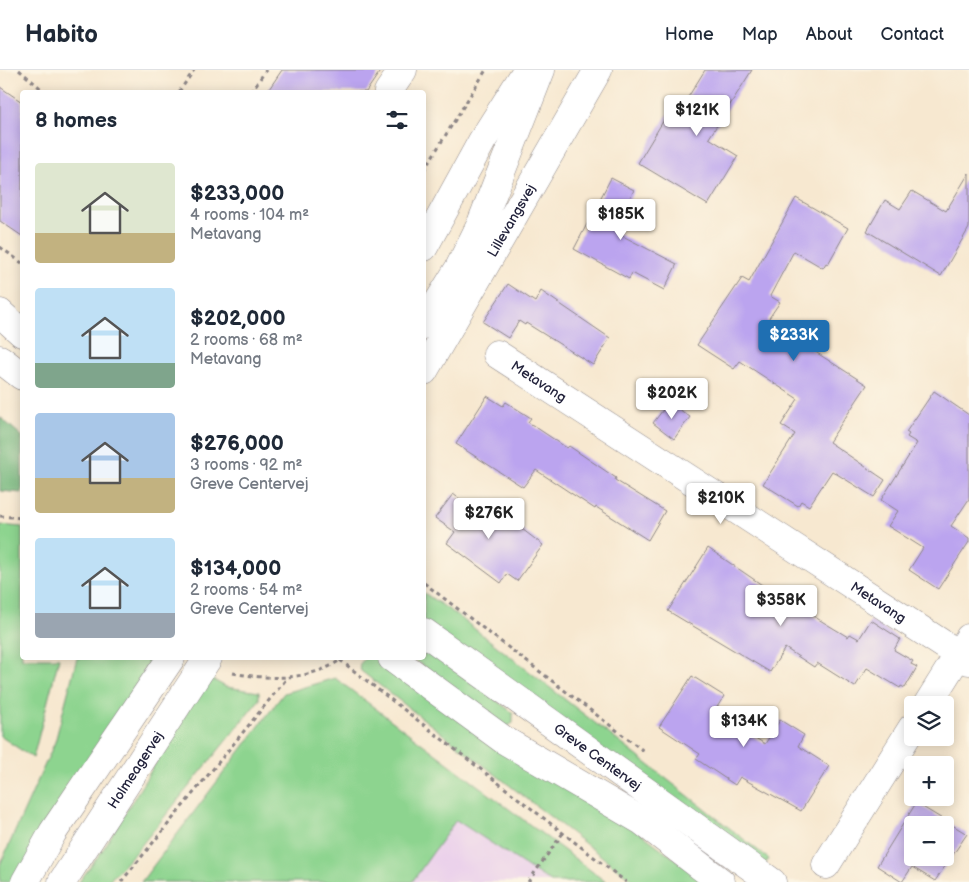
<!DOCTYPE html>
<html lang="en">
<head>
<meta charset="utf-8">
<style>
  body { margin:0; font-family:"Balsamiq Sans",sans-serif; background:#f6f6f7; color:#1f2937; height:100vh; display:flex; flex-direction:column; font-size:19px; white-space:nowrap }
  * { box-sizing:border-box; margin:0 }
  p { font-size:16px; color:#747a83 }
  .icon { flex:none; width:28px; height:28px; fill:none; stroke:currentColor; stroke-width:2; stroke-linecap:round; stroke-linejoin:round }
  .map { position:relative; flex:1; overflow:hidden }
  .drawer { position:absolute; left:20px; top:20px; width:406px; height:570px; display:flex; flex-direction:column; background:#fff; border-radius:5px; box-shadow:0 2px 12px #0003 }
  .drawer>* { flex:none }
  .buttons { position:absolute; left:904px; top:626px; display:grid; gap:10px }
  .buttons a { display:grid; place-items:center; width:50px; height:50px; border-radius:5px; background:#fff; box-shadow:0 2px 12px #0003; font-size:25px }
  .price { position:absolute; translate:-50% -42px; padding:0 11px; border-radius:5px; background:#fff; color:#222; font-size:16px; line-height:32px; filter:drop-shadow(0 1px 2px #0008) }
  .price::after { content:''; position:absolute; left:50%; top:30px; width:15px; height:11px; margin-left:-8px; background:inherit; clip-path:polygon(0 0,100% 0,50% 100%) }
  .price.active { background:#1f6fb2; color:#fff }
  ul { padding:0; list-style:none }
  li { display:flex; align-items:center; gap:15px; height:125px; padding:0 15px }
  li span { display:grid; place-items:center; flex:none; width:140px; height:100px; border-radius:5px; color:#555 }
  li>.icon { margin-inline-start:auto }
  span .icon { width:60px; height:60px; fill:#fffc; stroke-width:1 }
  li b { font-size:21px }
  h2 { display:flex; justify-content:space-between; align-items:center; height:60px; padding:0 15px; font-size:21px }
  header { display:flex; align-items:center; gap:30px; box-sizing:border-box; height:70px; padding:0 25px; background:#fff; border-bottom:1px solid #e0e1e3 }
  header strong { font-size:24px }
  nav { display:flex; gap:28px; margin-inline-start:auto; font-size:18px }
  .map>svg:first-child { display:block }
  .built { fill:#ebd1eb }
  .green { fill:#8dd48f; stroke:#587b65 }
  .forest { fill:#72b67a; stroke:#4a6c5a }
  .building { fill:#bba4ef; fill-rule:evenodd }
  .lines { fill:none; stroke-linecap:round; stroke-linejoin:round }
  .minor-casing { stroke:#8c8586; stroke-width:29 }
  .path { stroke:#8c8586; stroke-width:3; stroke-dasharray:4 4; stroke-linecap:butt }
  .minor { stroke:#fff; stroke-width:28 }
  .labels { text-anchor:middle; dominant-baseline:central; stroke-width:4.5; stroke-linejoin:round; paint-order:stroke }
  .street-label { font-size:14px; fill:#22223b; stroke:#fcf5e5 }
</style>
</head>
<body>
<header>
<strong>Habito</strong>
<nav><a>Home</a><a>Map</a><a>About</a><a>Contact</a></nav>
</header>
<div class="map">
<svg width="969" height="812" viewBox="0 0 969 812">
  <rect width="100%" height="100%" fill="#fcf5e5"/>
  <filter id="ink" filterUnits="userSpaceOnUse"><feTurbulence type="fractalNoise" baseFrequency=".02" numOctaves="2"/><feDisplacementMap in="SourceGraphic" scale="10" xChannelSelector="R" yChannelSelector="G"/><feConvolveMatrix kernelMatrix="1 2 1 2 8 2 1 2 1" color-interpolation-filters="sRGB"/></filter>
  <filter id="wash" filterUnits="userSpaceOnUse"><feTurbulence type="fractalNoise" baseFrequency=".0096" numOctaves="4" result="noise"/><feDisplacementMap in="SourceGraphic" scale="20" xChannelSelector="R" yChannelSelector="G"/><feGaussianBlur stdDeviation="1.12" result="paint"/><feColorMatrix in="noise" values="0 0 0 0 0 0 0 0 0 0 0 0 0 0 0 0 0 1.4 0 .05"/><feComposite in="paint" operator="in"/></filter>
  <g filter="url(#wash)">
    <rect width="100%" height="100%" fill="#f7e8d0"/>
    <!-- built -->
    <polygon class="built" points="460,744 559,812 412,812"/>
    <!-- green -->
    <g class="green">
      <polygon points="0,455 22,457 22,588 59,588 33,688 0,666"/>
      <polygon points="424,523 457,545 769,789 764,795 424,554"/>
      <polygon points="424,576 513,643 513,653 505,658 412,588 424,588"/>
      <polygon points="77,588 156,588 15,812 0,812 0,795 55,672"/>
      <polygon points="365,588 381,588 619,747 706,812 635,812 361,601 359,595"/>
      <polygon points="208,607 226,617 259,622 259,630 140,777 108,812 79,812 102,781"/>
      <polygon points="335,608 606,812 551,812 456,750 412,812 141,812 284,623"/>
    </g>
    <!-- forest -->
    <polygon class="forest" points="0,347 22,366 22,423 0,421"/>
    <g id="blocks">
      <!-- building -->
      <g class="building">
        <polygon points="282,0 381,0 366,22 267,22"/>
        <polygon points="705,0 752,0 709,68 738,86 708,135 638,93 668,43 675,48"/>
        <polygon points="0,17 22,32 22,166 0,151"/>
        <polygon points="969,103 969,158 941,206 867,161 885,130 900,139 912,121 946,141"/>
        <polygon points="611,108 634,120 613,161 677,194 664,220 632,203 629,209 574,179"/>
        <polygon points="796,128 848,158 828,194 826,193 823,198 794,181 770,226 780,232 767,251 867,315 829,372 885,410 874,427 832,401 809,436 801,431 798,436 763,414 795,364 781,355 798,329 740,291 734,299 697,275 742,208 749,212"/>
        <polygon points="508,214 535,232 541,221 610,268 593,295 526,253 525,255 519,251 508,268 483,252"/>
        <polygon points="934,321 969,345 969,429 951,456 969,468 969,472 938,519 909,500 923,478 888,456 898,441 881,430 917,373 907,367 909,364 906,362"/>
        <polygon points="487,326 503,336 506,332 531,348 528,352 567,378 569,376 616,408 615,410 665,441 648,470 596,437 595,439 536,400 523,417 456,374"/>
        <polygon points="669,332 690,347 674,369 653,353"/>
        <polygon points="453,424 486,448 493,437 543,475 517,511 507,504 501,513 447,473 455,462 435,448"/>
        <polygon points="708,478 765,517 848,567 850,564 859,569 871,550 900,569 894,580 913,591 911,594 917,597 905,618 901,616 900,618 867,598 855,617 817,593 814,597 785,578 770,602 668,541"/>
        <polygon points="692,606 724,626 714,642 765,674 780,650 804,665 798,676 829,696 801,741 740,707 735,715 696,689 700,684 659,657"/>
        <path d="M916 733 967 764 935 811 912 797 902 812 877 796ZM912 755H945V788H912Z"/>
      </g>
    </g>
  </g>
  <g filter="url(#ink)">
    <use href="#blocks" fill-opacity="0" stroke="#8c8586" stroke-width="1"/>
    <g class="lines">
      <defs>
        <g id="minor">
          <polyline points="388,22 403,0"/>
          <polyline points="424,177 482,71 527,0"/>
          <polyline points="0,243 22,263"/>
          <polyline points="424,255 459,198 480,156 541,0"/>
          <path id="s1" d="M497 284 969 591"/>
          <polyline points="0,289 22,306"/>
          <path id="s2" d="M424 301 598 0"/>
          <path id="s3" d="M424 562 772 812"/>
          <polyline points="392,588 504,670 642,751 721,812"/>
          <polyline points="927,635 969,568"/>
          <polyline points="826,795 912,658"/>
          <polyline points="25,812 53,762 171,588"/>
          <path id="s4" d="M62 812 208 588"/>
        </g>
      </defs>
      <!-- minor casing -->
      <use href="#minor" class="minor-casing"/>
      <!-- path -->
      <g class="path">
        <polyline points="19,0 45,22"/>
        <polyline points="179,22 194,0"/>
        <polyline points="251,22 266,0"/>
        <polyline points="424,100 486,0"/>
        <polyline points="0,177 22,193"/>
        <polyline points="0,446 22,448"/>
        <polyline points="424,513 645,682"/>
        <polyline points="340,590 626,812"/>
        <path d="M233 603C268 610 313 611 343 588"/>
        <polyline points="121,812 288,607"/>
        <polyline points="528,812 563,763"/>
      </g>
      <!-- minor -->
      <use href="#minor" class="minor"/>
    </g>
  </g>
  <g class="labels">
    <!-- street labels -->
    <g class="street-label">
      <text stroke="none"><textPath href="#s2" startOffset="174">Lillevangsvej</textPath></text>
      <text stroke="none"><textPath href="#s1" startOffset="50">Metavang</textPath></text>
      <text stroke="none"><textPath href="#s1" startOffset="455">Metavang</textPath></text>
      <text stroke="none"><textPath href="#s3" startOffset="214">Greve Centervej</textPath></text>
      <text stroke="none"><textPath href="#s4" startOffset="134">Holmeagervej</textPath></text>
    </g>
  </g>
</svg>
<div class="buttons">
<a><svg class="icon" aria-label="layers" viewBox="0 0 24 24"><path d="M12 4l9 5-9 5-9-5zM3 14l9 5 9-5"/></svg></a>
<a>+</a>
<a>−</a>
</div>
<b class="price" style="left:697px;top:67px">$121K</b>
<b class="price" style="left:621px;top:171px">$185K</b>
<b class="price active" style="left:794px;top:292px">$233K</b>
<b class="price" style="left:672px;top:350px">$202K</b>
<b class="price" style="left:721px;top:455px">$210K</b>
<b class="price" style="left:489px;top:470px">$276K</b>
<b class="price" style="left:781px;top:557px">$358K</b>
<b class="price" style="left:744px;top:678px">$134K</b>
<section class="drawer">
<h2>8 homes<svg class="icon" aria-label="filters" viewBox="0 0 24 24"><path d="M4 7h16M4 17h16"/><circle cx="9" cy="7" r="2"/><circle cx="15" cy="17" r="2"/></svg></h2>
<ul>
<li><span style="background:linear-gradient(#dfe7d0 70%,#c2b280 0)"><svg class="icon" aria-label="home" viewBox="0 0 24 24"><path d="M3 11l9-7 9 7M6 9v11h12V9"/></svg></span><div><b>$233,000</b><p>4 rooms · 104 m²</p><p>Metavang</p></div></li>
<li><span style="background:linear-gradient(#bfe0f5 75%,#7fa58c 0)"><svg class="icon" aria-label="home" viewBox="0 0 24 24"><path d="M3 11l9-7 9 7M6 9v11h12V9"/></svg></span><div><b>$202,000</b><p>2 rooms · 68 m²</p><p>Metavang</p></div></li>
<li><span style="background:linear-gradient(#a9c7e8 65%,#c2b280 0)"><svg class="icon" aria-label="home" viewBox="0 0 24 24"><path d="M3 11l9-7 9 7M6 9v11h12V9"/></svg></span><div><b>$276,000</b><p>3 rooms · 92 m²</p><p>Greve Centervej</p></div></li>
<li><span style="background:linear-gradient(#bfe0f5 75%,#9aa5b1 0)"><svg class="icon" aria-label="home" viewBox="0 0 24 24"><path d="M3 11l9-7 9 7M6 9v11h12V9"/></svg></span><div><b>$134,000</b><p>2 rooms · 54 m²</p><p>Greve Centervej</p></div></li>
</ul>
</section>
</div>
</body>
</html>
